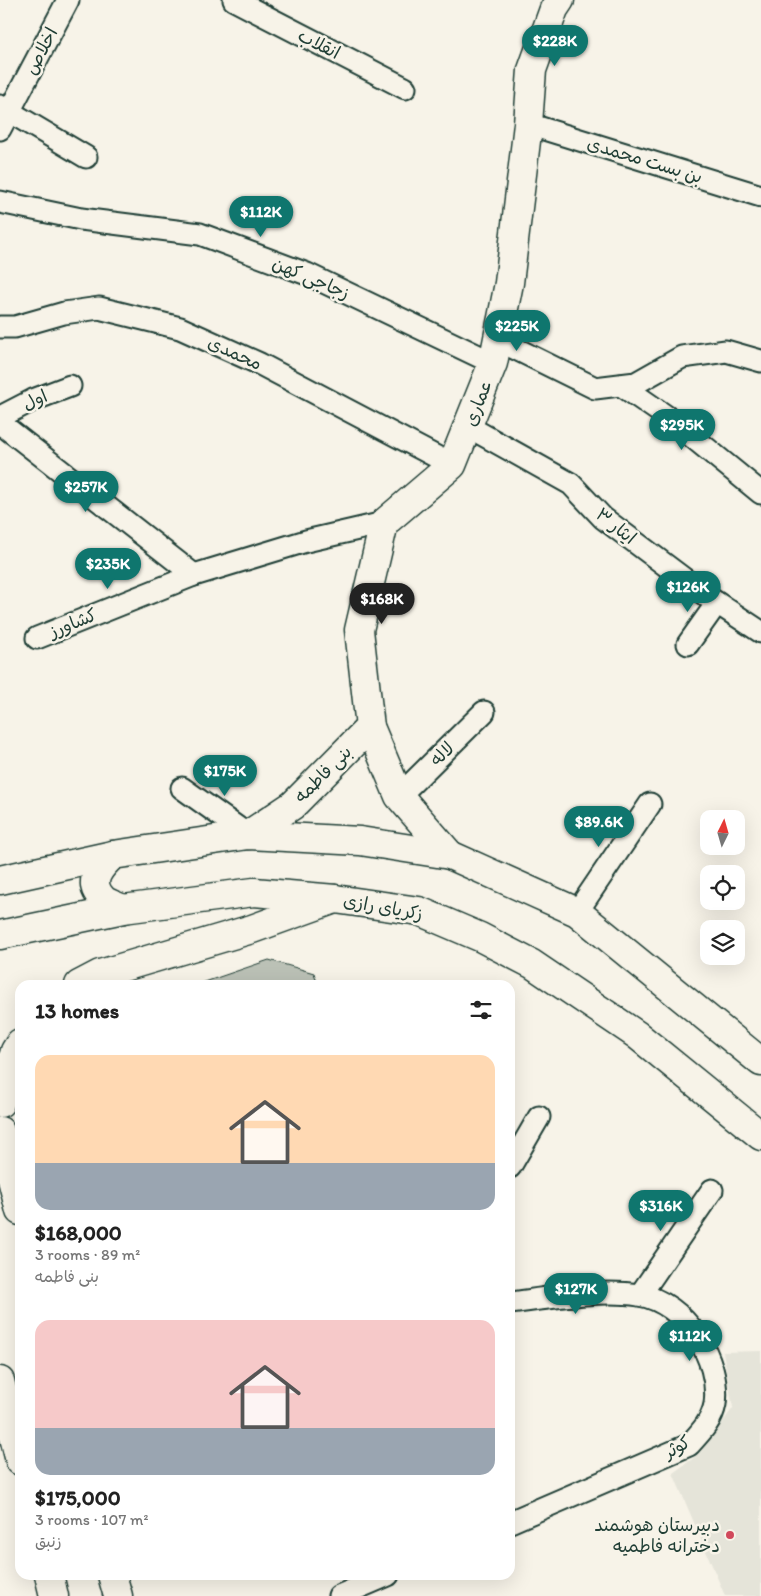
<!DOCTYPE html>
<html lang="en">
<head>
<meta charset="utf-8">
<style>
  body { margin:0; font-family:Itim,"Playpen Sans Arabic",sans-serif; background:#f6f6f6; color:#222; height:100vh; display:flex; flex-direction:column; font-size:19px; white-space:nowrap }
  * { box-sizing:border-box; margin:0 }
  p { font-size:16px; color:#767676 }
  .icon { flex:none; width:28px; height:28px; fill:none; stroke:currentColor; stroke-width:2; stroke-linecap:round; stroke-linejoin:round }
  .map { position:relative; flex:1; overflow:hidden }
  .panel { position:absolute; left:15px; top:980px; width:500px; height:600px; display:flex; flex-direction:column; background:#fff; border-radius:15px; box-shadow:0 5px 20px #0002 }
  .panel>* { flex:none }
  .needle { width:32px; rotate:5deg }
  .fabs { position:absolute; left:700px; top:810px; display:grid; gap:10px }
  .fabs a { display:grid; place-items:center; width:45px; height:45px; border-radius:10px; background:#fff; box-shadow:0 5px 20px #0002; font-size:25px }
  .price { position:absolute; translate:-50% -42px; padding:0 11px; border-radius:18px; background:#0f766e; color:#fff; font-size:16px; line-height:32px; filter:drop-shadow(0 1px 2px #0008) }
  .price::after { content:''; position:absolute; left:50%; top:30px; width:15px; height:11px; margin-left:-8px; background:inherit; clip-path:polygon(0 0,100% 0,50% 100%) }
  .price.selected { background:#222; color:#fff }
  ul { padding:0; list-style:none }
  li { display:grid; align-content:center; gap:10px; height:265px; padding:0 20px }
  li span { display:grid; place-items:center; height:155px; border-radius:15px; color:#555 }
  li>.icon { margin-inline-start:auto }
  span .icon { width:90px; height:90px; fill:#fffc; stroke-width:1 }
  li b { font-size:21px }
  h2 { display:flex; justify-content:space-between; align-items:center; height:60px; padding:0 20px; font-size:21px }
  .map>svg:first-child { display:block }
  .built { fill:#e5e4d9 }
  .building { fill:#bbc1b6; stroke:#1f3d34 }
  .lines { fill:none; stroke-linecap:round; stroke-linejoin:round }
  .street-casing { stroke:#1f3d34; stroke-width:25 }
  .secondary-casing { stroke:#1f3d34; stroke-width:31 }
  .primary-casing { stroke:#1f3d34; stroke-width:31 }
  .street { stroke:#f7f3e8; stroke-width:21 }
  .secondary { stroke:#f7f3e8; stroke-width:28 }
  .primary { stroke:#f7f3e8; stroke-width:28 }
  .poi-dot { fill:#d1495b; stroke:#f7f3e8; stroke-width:2 }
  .labels { text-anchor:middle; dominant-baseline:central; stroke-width:5; stroke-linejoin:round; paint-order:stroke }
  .street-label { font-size:18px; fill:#1f3d34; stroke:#f7f3e8 }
  .poi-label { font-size:18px; fill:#1f3d34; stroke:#f7f3e8; text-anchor:end }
</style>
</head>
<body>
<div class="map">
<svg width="761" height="1596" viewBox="0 0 761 1596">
  <rect width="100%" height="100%" fill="#f7f3e8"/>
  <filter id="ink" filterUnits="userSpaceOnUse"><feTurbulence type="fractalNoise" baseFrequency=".02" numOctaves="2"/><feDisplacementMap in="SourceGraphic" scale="10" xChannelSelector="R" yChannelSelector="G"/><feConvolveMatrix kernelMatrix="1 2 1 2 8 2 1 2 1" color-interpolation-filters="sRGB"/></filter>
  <g filter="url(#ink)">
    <!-- built -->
    <polygon class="built" points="761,1351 761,1596 725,1596 673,1473 699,1454 733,1408 723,1352"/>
    <!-- building -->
    <polygon class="building" points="269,960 314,973 318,985 196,985"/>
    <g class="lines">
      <defs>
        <g id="street">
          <polyline points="234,0 405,88"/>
          <polyline points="0,106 86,157"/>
          <polyline points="528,124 761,196"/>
          <polyline points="0,129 68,0"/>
          <polyline points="0,202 81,219 200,234 307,274 493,363"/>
          <polyline points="0,327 15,327 64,313 99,308 180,328 260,364 452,465"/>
          <polyline points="498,340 595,388 636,383 682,357 726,351 761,361"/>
          <polyline points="621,385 673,421 761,493"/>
          <polyline points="0,417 33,400 70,386"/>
          <polyline points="0,423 194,575"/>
          <polyline points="469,427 571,484 603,518 708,597 761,632"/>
          <polyline points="37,638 194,575 306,541 384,523"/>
          <polyline points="688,644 717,603"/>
          <polyline points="182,788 248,835"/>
          <polyline points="399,796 484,712"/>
          <polyline points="577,912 650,804"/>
          <polyline points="510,1167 539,1117"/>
          <polyline points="640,1295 712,1190"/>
          <path d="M510 1303C549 1298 600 1289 639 1295 685 1302 721 1360 715 1404 712 1421 700 1433 689 1445L510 1522"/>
          <polyline points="339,1596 388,1575"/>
        </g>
        <g id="secondary">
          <polyline points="248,835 293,805 370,727"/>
          <path d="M113 855C101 866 86 881 102 898 106 903 117 906 123 909"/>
          <polyline points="450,855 399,796 370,727 359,630 384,523 452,465 493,363 509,283 528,124 532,70 554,9 560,0"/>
          <polyline points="0,880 113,855 248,835 360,841 450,855 577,912 761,1062"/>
          <polyline points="0,935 123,909 254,892 335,899 419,911 480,937 532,964 637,1035 761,1136"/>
        </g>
        <g id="primary">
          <polyline points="79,985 100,974 252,929 335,899"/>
          <polyline points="0,1103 15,1051 20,1043"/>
          <polyline points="0,1131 20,1211"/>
          <polyline points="0,1381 20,1461"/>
          <polyline points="49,1575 54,1596"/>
          <polyline points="112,1575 118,1596"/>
        </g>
      </defs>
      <!-- street casing -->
      <use href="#street" class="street-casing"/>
      <!-- secondary casing -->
      <use href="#secondary" class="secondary-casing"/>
      <!-- primary casing -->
      <use href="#primary" class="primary-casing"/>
      <!-- street -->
      <use href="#street" class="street"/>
      <!-- secondary -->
      <use href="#secondary" class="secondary"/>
      <!-- primary -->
      <use href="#primary" class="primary"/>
    </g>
  </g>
  <!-- markers -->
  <circle class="poi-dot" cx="730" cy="1535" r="5"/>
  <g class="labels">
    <!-- street labels -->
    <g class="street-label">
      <text transform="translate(319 44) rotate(27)">انقلاب</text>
      <text transform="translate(41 51) rotate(-62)">اخلاص</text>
      <text transform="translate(645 160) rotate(17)">بن بست محمدی</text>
      <text transform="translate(311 278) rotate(23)">زجاجی کهن</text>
      <text transform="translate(235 353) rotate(25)">محمدی</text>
      <text transform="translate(35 400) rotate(-24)">اول</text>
      <text transform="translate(478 403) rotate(-69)">عماری</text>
      <text transform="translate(616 526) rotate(39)">ایثار ۳</text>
      <text transform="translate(73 623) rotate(-22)">کشاورز</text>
      <text transform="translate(442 754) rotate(-44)">لاله</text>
      <text transform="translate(323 774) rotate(-45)">بنی فاطمه</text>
      <text transform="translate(383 907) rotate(10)">زکریای رازی</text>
      <text transform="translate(677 1447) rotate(-29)">کوثر</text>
    </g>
    <!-- poi labels -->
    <g class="poi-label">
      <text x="720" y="1525">دبیرستان هوشمند<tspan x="720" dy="21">دخترانه فاطمیه</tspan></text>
    </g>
  </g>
</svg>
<div class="fabs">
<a><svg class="needle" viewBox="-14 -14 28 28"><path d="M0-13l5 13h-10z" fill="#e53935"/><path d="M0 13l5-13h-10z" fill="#767676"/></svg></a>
<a><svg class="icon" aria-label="locate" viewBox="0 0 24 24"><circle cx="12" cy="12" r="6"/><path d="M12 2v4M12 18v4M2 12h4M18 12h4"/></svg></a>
<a><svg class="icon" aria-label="layers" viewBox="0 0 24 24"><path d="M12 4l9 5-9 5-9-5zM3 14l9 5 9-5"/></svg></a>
</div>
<b class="price" style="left:555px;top:67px">$228K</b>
<b class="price" style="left:261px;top:238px">$112K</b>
<b class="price" style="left:517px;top:352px">$225K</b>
<b class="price" style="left:682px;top:451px">$295K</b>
<b class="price" style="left:86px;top:513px">$257K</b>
<b class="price" style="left:108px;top:590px">$235K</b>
<b class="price" style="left:688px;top:613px">$126K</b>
<b class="price selected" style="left:382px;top:625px">$168K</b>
<b class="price" style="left:225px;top:797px">$175K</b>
<b class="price" style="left:599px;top:848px">$89.6K</b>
<b class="price" style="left:661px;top:1232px">$316K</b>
<b class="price" style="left:576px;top:1315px">$127K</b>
<b class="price" style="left:690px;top:1362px">$112K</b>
<section class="panel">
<h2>13 homes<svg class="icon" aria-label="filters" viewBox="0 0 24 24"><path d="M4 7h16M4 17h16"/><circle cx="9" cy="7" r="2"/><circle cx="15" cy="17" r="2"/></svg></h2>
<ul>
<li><span style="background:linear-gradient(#ffd9b3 70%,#9aa5b1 0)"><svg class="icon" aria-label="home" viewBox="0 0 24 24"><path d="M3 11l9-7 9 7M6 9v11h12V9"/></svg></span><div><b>$168,000</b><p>3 rooms · 89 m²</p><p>بنی فاطمه</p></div></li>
<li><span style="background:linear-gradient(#f6c9c9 70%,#9aa5b1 0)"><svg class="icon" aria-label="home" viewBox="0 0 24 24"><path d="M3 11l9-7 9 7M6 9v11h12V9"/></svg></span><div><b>$175,000</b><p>3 rooms · 107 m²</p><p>زنبق</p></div></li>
</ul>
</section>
</div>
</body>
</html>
